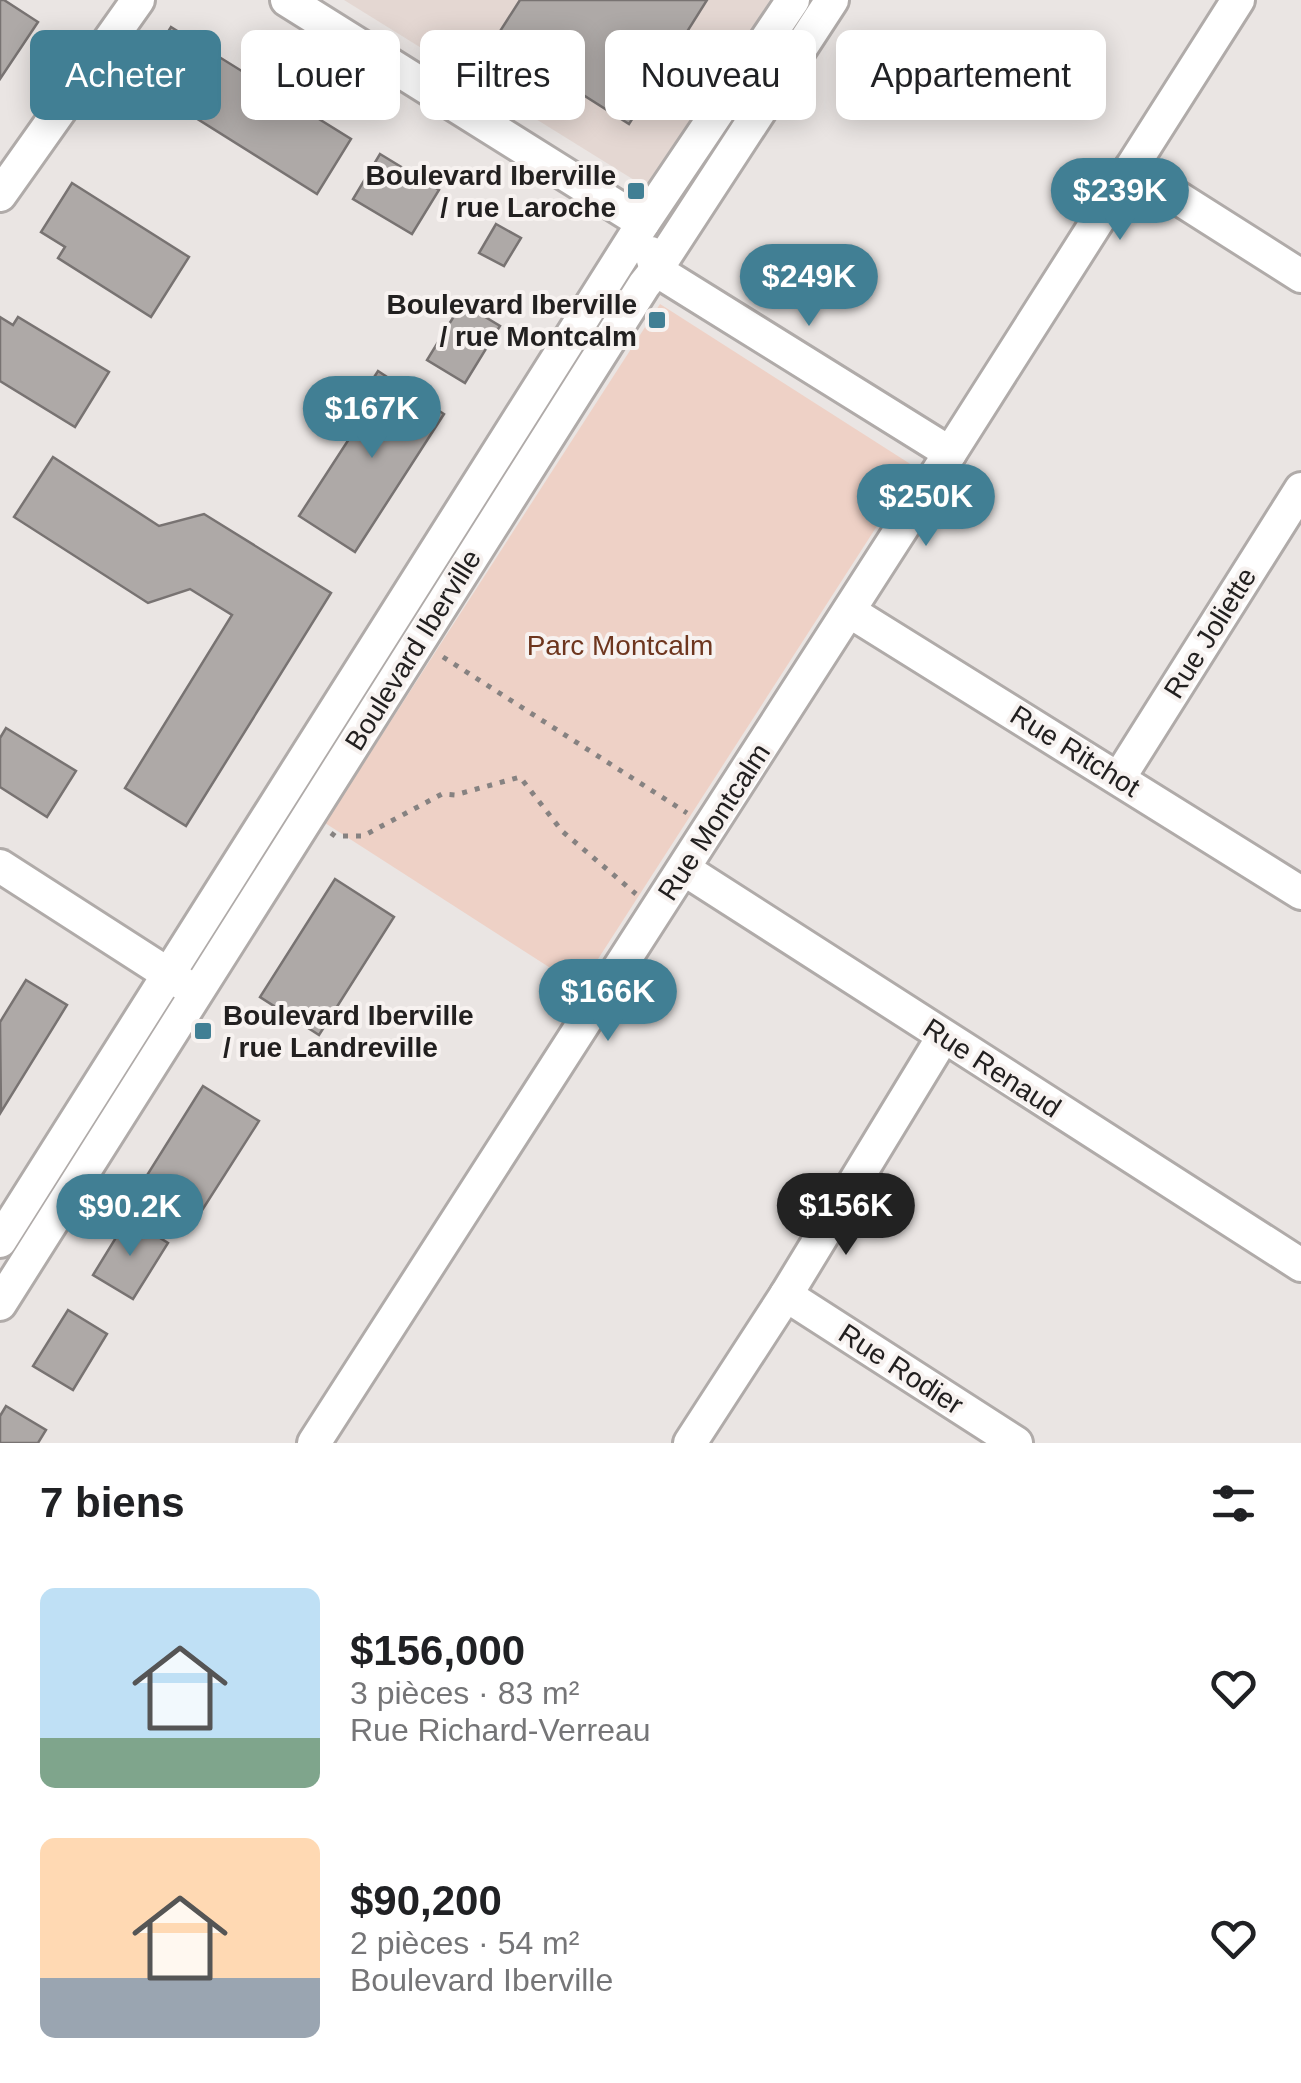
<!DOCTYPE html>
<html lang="fr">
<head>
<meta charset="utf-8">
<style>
  body { margin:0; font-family:Helvetica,sans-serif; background:#f6f6f6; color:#202124; height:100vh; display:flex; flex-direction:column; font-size:38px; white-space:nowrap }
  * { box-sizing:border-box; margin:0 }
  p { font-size:32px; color:#757577 }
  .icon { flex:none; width:55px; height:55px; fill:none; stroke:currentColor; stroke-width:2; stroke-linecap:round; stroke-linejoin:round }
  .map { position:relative; height:1443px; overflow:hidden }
  .sheet { display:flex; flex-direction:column; background:#fff; flex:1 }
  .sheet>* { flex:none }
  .top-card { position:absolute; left:30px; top:30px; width:1242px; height:90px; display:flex; gap:20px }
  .price { position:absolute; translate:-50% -85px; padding:0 22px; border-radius:35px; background:#417f94; color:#fff; font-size:32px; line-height:65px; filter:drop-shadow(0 2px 5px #0008) }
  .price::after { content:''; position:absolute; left:50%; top:60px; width:30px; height:22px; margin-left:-15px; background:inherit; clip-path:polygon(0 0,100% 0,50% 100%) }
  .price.on { background:#222; color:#fff }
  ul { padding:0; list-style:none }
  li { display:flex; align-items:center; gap:30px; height:250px; padding:0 40px }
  li span { display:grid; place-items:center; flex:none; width:280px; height:200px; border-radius:15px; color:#555 }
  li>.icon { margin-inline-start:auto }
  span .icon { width:120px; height:120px; fill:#fffc; stroke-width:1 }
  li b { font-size:42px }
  h2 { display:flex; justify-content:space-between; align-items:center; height:120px; padding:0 40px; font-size:42px }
  .pill { padding:0 35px; border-radius:15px; background:#fff; box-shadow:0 5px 25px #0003; font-size:35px; line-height:90px }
  .pill.on { background:#417f94; color:#fff }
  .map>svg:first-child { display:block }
  .built { fill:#e4d7d2 }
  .green { fill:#eed1c6 }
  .building { fill:#aea9a7; stroke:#787372; stroke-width:2.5 }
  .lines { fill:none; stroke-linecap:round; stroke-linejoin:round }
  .minor-casing { stroke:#b0aba9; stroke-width:38 }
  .path { stroke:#868281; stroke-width:5; stroke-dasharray:5 8; stroke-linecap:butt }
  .minor { stroke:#fff; stroke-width:32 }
  .poi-dot { fill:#417f94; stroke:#f7f2f0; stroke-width:4 }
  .labels { text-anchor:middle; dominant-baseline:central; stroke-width:8; stroke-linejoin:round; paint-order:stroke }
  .poi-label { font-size:28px; font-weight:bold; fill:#222020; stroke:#f7f2f0; text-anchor:end }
  .street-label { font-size:28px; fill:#222020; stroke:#f7f2f0 }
  .park-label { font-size:28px; fill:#6e361e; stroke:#f7f2f0 }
</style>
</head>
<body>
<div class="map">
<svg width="1301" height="1443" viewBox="0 0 1301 1443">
  <rect width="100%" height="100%" fill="#eae5e3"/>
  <!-- built -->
  <polygon class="built" points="344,0 770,0 647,188"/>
  <!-- green -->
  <polygon class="green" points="660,304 915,467 580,987 325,823"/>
  <!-- building -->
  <g class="building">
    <polygon points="0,0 4,0 38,22 0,79"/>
    <polygon points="520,0 707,0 629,124 495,39"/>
    <polygon points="171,27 351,139 317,194 137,81"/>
    <polygon points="380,154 439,190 412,234 353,199"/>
    <polygon points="72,183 189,257 151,317 58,258 65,247 41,232"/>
    <polygon points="496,224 521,238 504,266 479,253"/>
    <polygon points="462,303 500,326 465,383 427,360"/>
    <polygon points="0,317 13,325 18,317 109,372 75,427 0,381"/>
    <polygon points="378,371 444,414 355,552 299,516 362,419 352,412"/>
    <polygon points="53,457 159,526 204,514 331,593 186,826 125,788 232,615 190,589 148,603 14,517"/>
    <polygon points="6,728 76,771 47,817 0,787 0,738"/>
    <polygon points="335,879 394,917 319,1035 260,997"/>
    <polygon points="26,980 67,1005 1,1112 0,1022"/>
    <polygon points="203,1086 259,1121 199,1215 144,1180"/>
    <polygon points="128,1218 168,1243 133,1299 93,1275"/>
    <polygon points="68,1310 107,1334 73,1390 33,1366"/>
    <polygon points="6,1406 46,1430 38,1443 0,1443 0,1416"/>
  </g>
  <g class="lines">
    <defs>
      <g id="minor">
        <polyline points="287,0 643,223"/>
        <polyline points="1131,168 1301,276"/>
        <polyline points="0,195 138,0"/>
        <polyline points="651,253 656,270 950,453"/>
        <polyline points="849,611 1301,893"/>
        <polyline points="1119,778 1301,489"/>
        <polyline points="0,866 185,985"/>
        <polyline points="684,869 1301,1265"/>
        <polyline points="0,1241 643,223 793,0"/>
        <polyline points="786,1295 1016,1443"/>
        <polyline points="0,1304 644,285 656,270 832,0"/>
        <polyline points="314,1443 950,453 1238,0"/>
        <polyline points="690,1443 786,1295 943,1037"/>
      </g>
    </defs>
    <!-- minor casing -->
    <use href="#minor" class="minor-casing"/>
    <!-- path -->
    <g class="path">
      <polyline points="443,657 687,813"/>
      <polyline points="331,833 335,836 363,836 442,794 455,795 520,777 562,831 636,894"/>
    </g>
    <!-- minor -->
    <use href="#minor" class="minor"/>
  </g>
  <!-- markers -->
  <g class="poi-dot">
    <rect x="626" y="181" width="20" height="20" rx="5"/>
    <rect x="647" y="310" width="20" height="20" rx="5"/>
    <rect x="193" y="1021" width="20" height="20" rx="5"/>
  </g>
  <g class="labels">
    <!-- poi labels -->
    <g class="poi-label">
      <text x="616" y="175">Boulevard Iberville<tspan x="616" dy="32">/ rue Laroche</tspan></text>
      <text x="637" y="304">Boulevard Iberville<tspan x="637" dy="32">/ rue Montcalm</tspan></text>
      <text x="223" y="1015" text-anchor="start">Boulevard Iberville<tspan x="223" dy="32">/ rue Landreville</tspan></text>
    </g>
    <!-- street labels -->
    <g class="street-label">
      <text transform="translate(1210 633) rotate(-58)">Rue Joliette</text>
      <text transform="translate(413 650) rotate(-58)">Boulevard Iberville</text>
      <text transform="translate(1075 751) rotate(32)">Rue Ritchot</text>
      <text transform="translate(714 822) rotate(-57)">Rue Montcalm</text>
      <text transform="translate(992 1068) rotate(33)">Rue Renaud</text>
      <text transform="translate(901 1369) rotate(33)">Rue Rodier</text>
    </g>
    <!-- park labels -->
    <g class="park-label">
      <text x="620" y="645">Parc Montcalm</text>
    </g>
  </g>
</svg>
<b class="price" style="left:1120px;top:243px">$239K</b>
<b class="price" style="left:809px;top:329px">$249K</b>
<b class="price" style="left:372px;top:461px">$167K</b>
<b class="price" style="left:926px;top:549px">$250K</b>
<b class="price" style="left:608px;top:1044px">$166K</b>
<b class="price on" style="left:846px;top:1258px">$156K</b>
<b class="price" style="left:130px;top:1259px">$90.2K</b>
<div class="top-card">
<a class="pill on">Acheter</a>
<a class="pill">Louer</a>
<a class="pill">Filtres</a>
<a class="pill">Nouveau</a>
<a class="pill">Appartement</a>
</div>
</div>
<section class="sheet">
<h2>7 biens<svg class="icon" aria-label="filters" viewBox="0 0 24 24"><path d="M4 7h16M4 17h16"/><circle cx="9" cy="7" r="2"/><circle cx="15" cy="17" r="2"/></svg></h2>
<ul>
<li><span style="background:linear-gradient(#bfe0f5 75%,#7fa58c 0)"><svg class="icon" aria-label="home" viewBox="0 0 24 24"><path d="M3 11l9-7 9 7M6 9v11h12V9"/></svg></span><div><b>$156,000</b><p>3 pièces · 83 m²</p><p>Rue Richard-Verreau</p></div><svg class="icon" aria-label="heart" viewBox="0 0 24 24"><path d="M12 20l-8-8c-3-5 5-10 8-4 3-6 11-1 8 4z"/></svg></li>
<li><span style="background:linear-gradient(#ffd9b3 70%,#9aa5b1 0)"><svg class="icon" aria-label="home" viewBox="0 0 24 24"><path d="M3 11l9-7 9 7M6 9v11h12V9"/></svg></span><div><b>$90,200</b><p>2 pièces · 54 m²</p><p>Boulevard Iberville</p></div><svg class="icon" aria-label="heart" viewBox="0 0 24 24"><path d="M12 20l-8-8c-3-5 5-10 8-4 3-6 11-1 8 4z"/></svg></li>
</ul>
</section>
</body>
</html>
